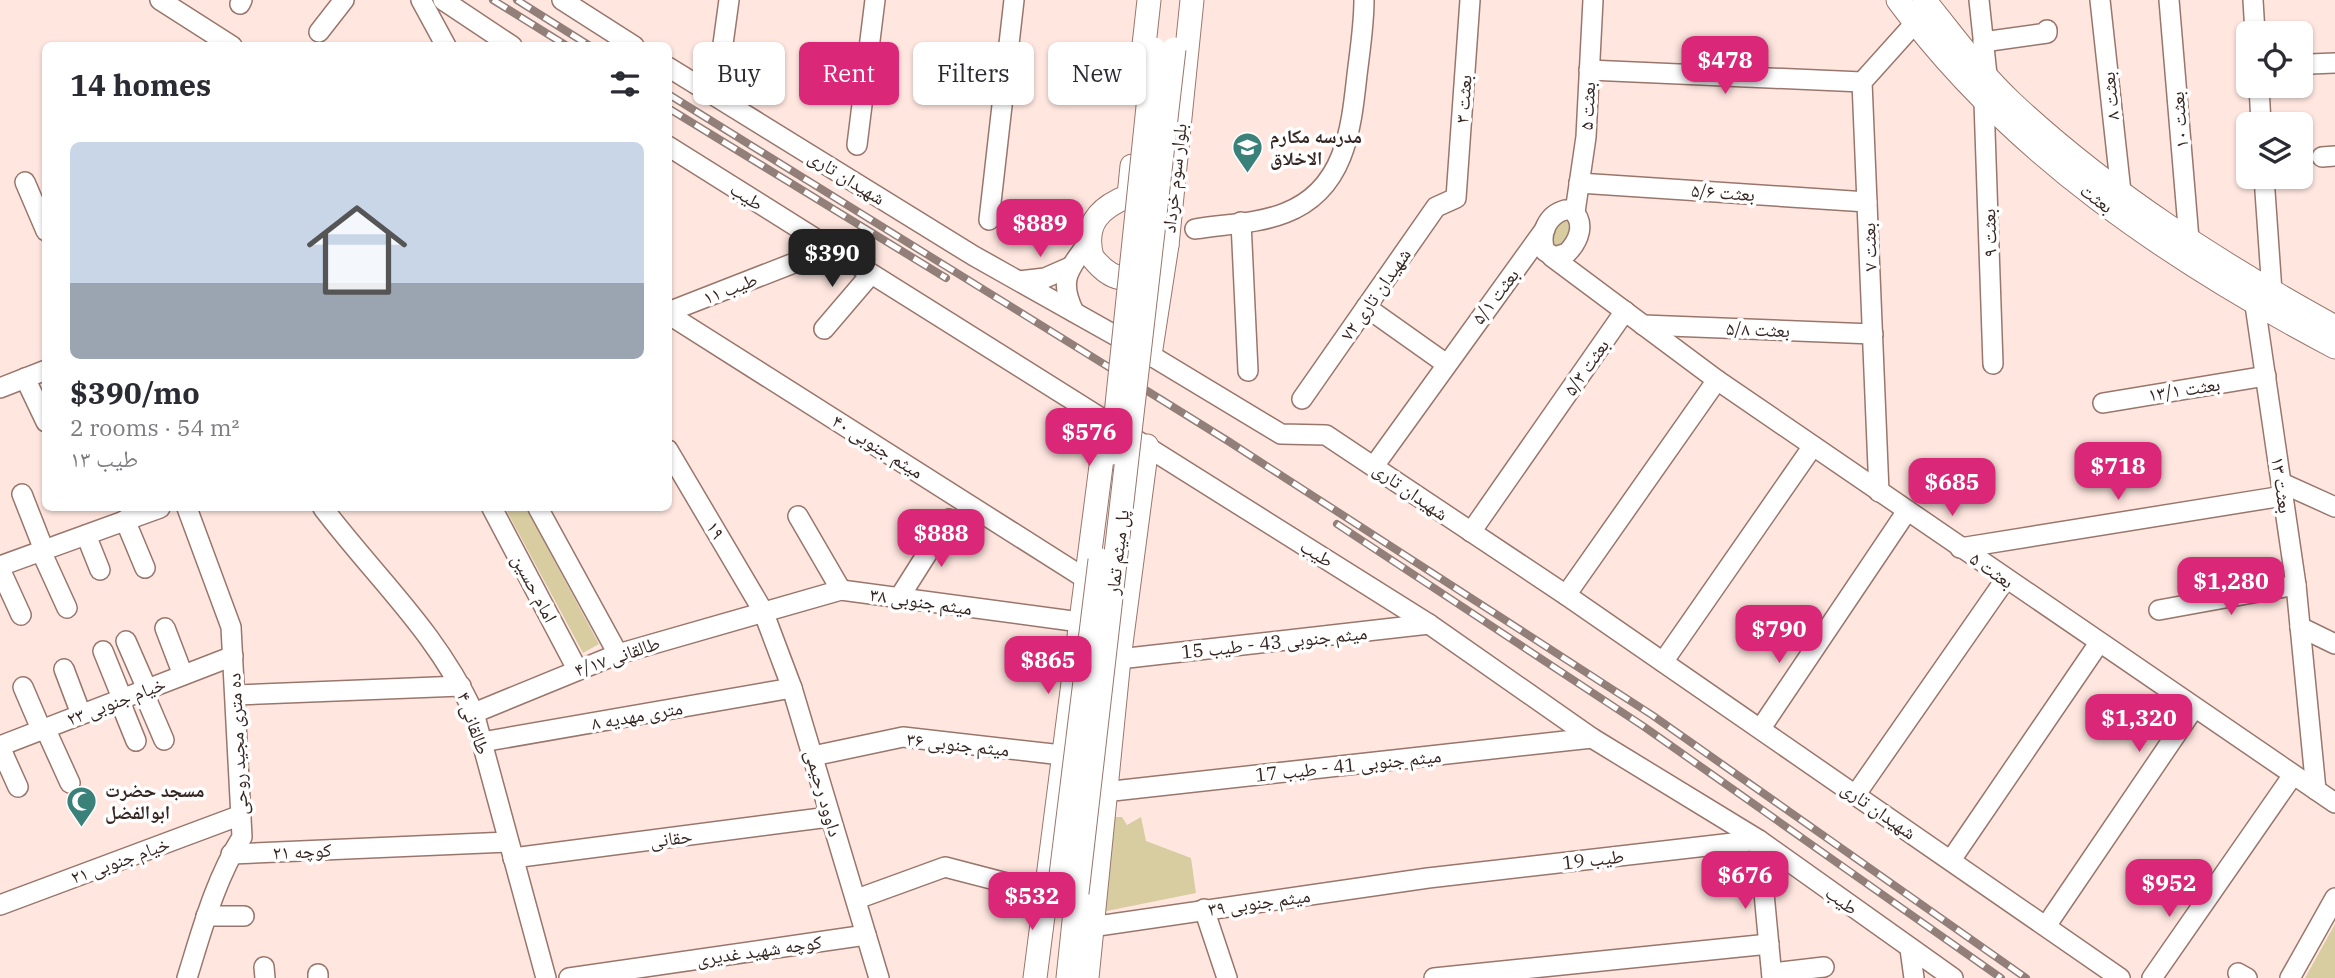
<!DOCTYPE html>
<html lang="en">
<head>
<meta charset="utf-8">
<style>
  body { margin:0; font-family:"IBM Plex Serif","Noto Naskh Arabic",serif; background:#f2f2f3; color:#2b2b33; height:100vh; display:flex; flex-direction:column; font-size:26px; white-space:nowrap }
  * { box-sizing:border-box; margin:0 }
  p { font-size:23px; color:#7c7c81 }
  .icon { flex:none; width:38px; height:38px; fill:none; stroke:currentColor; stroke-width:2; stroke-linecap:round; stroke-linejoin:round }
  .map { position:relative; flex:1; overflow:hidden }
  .panel { position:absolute; left:42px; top:42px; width:630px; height:469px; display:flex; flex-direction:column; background:#fff; border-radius:10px; box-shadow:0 2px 5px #0004 }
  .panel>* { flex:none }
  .guide { position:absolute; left:693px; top:42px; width:665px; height:63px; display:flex; gap:14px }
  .buttons { position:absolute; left:2236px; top:21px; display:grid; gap:14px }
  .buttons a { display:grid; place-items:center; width:77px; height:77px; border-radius:10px; background:#fff; box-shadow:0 2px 5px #0004; font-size:35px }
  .price { position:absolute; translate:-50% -60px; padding:0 16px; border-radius:14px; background:#db2777; color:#fff; font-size:23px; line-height:46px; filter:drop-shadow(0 2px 4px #0008) }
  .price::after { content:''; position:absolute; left:50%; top:42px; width:21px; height:16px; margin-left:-10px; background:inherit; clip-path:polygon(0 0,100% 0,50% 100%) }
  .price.on { background:#222; color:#fff }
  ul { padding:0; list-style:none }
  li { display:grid; align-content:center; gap:14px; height:371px; padding:0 28px }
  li+li { border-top:2px solid #e1e1e2 }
  li span { display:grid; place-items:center; height:217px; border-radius:10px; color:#555 }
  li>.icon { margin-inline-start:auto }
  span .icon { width:126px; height:126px; fill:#fffc; stroke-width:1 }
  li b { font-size:30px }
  h2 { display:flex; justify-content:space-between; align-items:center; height:84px; padding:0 28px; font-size:30px }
  .pill { padding:0 24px; border-radius:10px; background:#fff; box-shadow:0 2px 5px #0004; font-size:24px; line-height:63px }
  .pill.on { background:#db2777; color:#fff }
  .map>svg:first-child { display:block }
  .green { fill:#d8cda0 }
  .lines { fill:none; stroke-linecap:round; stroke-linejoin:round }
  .minor-casing { stroke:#99766c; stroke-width:22 }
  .major-casing { stroke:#99766c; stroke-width:25 }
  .minor { stroke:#fff; stroke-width:19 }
  .major { stroke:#fff; stroke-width:23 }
  .rail-casing { stroke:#927f79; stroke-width:8 }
  .rail { stroke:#fff; stroke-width:5; stroke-dasharray:16; stroke-linecap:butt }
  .major-bridge-casing { stroke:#99766c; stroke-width:25; stroke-linecap:butt }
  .major-bridge { stroke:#fff; stroke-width:23 }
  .labels { text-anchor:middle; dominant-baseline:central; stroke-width:7; stroke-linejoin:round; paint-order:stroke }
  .street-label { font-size:19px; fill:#352622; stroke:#fff }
  .poi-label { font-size:19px; font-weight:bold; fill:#352622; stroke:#fff; text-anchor:start }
</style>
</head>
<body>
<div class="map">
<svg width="2335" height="978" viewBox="0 0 2335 978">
  <rect width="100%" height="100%" fill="#ffe7e0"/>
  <!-- green -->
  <g class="green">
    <polygon points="1563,213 1577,231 1554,254 1547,230"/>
    <polygon points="505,508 526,508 599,644 583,653"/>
    <polygon points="1108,817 1122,817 1127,825 1141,817 1146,841 1191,858 1196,893 1102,912"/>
    <polygon points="2335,924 2335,978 2305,978"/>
  </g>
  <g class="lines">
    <defs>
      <g id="minor">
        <polyline points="160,0 232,46"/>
        <polyline points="421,0 446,46"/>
        <polyline points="443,0 512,46"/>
        <polyline points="562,0 634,46"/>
        <polyline points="1979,0 1987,75"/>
        <polyline points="2100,0 2121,192"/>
        <polyline points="2169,0 2189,239"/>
        <polyline points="2253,0 2255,33"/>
        <polyline points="240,4 242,0"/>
        <polyline points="319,32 344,0"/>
        <polyline points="1983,42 2047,33 2047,30"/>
        <polyline points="2310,64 2335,63"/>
        <polyline points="720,66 729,0"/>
        <polyline points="668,67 974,256 1150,355 1281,434 1326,435 1566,595 2120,978"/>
        <polyline points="1589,70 1862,82"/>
        <polyline points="2259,86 2261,124"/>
        <polyline points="1984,102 1993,364"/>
        <polyline points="857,145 875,0"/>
        <polyline points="668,146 1429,624 1592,738 1759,840 1953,978"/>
        <polyline points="2322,157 2335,156"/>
        <polyline points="2264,177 2272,292"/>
        <polyline points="25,182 46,231"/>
        <polyline points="1579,183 1867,202"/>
        <path d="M1565 210H1572C1586 223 1579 241 1567 253L1554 257 1545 251C1539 234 1547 215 1565 210Z"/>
        <polyline points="1575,212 1586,137 1593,0"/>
        <polyline points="989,220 1014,0"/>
        <polyline points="1241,222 1248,371"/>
        <path d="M1195 229C1224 224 1257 224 1285 213 1345 190 1351 130 1357 75 1360 50 1364 25 1364 0"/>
        <polyline points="1552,257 1717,380 2335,803"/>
        <polyline points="1019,281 1045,278 1070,267"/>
        <polyline points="2255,305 2296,585 2316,790"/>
        <polyline points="1366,307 1445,363"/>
        <polyline points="668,312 830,249"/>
        <path d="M1074 312C1058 280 1069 269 1088 243"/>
        <polyline points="668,314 1086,579"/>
        <polyline points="1643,325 1873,334"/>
        <polyline points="824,329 871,274"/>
        <polyline points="25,378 46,422"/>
        <polyline points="0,388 46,370"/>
        <polyline points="1302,399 1436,207 1456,198 1470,0"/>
        <polyline points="2103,403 2266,376"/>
        <polyline points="668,450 763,611 792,688 879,978"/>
        <polyline points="1374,466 1545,229"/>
        <polyline points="2282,483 2335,507"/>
        <polyline points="1879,492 1862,82 1915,23"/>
        <polyline points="22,494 44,550"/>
        <path d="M187 508 231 627 242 837C215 880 202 930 187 978"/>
        <path d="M323 508C377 579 435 630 474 713L546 978"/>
        <polyline points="492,508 577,669"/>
        <polyline points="538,508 618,654"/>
        <polyline points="798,516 841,590"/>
        <polyline points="125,520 145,568"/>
        <polyline points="1471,532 1625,311"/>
        <polyline points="86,535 100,570"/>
        <polyline points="1960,548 2283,496"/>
        <polyline points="41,551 67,608"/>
        <polyline points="0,566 160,508"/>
        <polyline points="0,569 21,615"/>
        <polyline points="1566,595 1717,380"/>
        <polyline points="899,598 949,519"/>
        <polyline points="2159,610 2296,585"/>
        <polyline points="2300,627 2335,644"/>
        <polyline points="165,628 183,675"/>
        <polyline points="126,641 147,689"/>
        <polyline points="103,651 122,698"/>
        <polyline points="1119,659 1429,624"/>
        <polyline points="1663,662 1813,446"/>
        <polyline points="64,669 81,714"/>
        <polyline points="23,687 41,729"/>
        <polyline points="143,691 164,740"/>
        <polyline points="236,695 461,686"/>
        <polyline points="119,699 136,741"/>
        <polyline points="474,713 618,654 841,590 1080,622"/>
        <polyline points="45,728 70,783"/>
        <polyline points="1761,728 1907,511"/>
        <polyline points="482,742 792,688"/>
        <polyline points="0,746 233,656"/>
        <polyline points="0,747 18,787"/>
        <polyline points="813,756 903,737 1062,755"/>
        <polyline points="1104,792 1592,738"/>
        <polyline points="1856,794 2005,580"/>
        <polyline points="231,854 508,842"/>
        <polyline points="513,858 829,817"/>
        <polyline points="1951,860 2099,643"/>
        <polyline points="857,899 945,867 1045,893"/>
        <polyline points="0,905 241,815"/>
        <polyline points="1204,909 1227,978"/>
        <polyline points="206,916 244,916"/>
        <polyline points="2046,926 2194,708"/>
        <polyline points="1091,927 1428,878 1759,840 1772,978"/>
        <polyline points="1910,949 1914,978"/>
        <polyline points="264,967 265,978"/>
        <polyline points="1772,973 1824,967"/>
        <polyline points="2238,973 2247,978"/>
        <polyline points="318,974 318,978"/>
        <polyline points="569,978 866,935"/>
        <polyline points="1434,978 1769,944"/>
        <polyline points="2152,978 2293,775"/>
        <polyline points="2290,978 2335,898"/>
      </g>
      <g id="major">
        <path d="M1898 0C2010 152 2170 260 2335 347"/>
        <path d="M1924 0C1952 34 1979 72 2011 102 2107 192 2220 264 2335 327"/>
        <polyline points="1141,72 1149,0"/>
        <path d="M1132 166 1129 196C1100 207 1083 224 1092 257 1120 293 1147 280 1167 245"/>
        <polyline points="1150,355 1167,245 1192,0"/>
        <polyline points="1035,978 1106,427"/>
        <polyline points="1068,978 1077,893"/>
        <polyline points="1087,978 1119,659 1147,446"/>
      </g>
    </defs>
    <!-- minor casing -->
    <use href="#minor" class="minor-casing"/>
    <!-- major casing -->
    <use href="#major" class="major-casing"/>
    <!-- minor -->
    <use href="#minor" class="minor"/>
    <!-- major -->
    <use href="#major" class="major"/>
    <defs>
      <g id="rail">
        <polyline points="493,0 567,46"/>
        <polyline points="517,0 590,46"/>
        <polyline points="668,94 1228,441 1652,715 2026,978"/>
        <polyline points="668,108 946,278"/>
        <polyline points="1337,524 1643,726 2001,978"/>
      </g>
    </defs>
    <!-- rail casing -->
    <use href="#rail" class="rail-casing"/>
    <!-- rail -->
    <use href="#rail" class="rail"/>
    <defs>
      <g id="major-bridge">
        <polyline points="1112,453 1154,49"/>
        <polyline points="1059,891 1100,560"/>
        <polyline points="1077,893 1174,49"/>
      </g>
    </defs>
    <!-- major-bridge casing -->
    <use href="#major-bridge" class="major-bridge-casing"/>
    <!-- major-bridge -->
    <use href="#major-bridge" class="major-bridge"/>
  </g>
  <!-- icons -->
  <defs>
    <symbol id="school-pin" viewBox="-11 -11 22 30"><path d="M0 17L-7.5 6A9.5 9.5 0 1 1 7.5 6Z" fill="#3a817a" stroke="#fff"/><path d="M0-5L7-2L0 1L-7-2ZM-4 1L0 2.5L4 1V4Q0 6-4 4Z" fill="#fff"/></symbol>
    <symbol id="mosque-pin" viewBox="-11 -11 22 30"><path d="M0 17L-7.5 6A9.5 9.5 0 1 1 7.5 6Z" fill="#3a817a" stroke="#fff"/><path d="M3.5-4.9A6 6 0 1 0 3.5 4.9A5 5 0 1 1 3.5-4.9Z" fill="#fff"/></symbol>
  </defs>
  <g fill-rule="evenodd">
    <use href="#school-pin" x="1230" y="130" width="35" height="47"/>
    <use href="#mosque-pin" x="64" y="784" width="35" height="47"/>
  </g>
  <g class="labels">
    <!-- street labels -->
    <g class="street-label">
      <text transform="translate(2110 96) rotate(-96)">بعثت ۸</text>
      <text transform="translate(1463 99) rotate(-86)">بعثت ۳</text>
      <text transform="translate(1587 106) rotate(-87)">بعثت ۵</text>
      <text transform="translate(2179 120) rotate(-95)">بعثت ۱۰</text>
      <text transform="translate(847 177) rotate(32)">شهیدان تاری</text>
      <text transform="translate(1174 178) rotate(-84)">بلوار سوم خرداد</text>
      <text transform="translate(1723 192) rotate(4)">بعثت ۵/۶</text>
      <text transform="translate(747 196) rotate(33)">طیب</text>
      <text transform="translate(2097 198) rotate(37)">بعثت</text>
      <text transform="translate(1989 233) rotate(-92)">بعثت ۹</text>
      <text transform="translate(1869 247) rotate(-92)">بعثت ۷</text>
      <text transform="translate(730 288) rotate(-21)">طیب ۱۱</text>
      <text transform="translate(1375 294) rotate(-55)">شهیدان تاری ۷۲</text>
      <text transform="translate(1495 296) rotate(-53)">بعثت ۵/۱</text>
      <text transform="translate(1758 329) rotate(2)">بعثت ۵/۸</text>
      <text transform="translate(1586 367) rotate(-55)">بعثت ۵/۳</text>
      <text transform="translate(2184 389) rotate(-9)">بعثت ۱۳/۱</text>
      <text transform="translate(878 446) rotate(32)">میثم جنوبی ۴۰</text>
      <text transform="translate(2282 485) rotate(82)">بعثت ۱۳</text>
      <text transform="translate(1411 491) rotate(35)">شهیدان تاری</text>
      <text transform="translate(716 530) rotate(59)">۱۹</text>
      <text transform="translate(1117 552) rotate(-83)">پل میثم تمار</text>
      <text transform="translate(1317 553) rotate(32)">طیب</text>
      <text transform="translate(1992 570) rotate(35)">بعثت ۵</text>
      <text transform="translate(535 588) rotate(62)">امام حسین</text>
      <text transform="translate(921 601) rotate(8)">میثم جنوبی ۳۸</text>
      <text transform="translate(1274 642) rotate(-6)">میثم جنوبی 43 - طیب 15</text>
      <text transform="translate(617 656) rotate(-19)">طالقانی ۴/۱۷</text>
      <text transform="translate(116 701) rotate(-21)">خیام جنوبی ۲۳</text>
      <text transform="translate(637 715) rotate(-10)">۸ متری مهدیه</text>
      <text transform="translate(474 723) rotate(71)">طالقانی ۴</text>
      <text transform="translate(237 744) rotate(-93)">ده متری مجید روحی</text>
      <text transform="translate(958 744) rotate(6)">میثم جنوبی ۳۶</text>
      <text transform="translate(1348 765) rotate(-6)">میثم جنوبی 41 - طیب 17</text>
      <text transform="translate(824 793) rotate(74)">داوود رحیمی</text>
      <text transform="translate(1879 810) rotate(35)">شهیدان تاری</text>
      <text transform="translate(671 838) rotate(-7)">حقانی</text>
      <text transform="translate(302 851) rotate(-3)">کوچه ۲۱</text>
      <text transform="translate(1593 859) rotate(-7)">طیب 19</text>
      <text transform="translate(120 860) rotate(-20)">خیام جنوبی ۲۱</text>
      <text transform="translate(1842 900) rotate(36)">طیب</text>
      <text transform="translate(1259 902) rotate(-8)">میثم جنوبی ۳۹</text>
      <text transform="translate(759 950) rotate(-8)">کوچه شهید غدیری</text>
    </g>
    <!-- poi labels -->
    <g class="poi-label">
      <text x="1270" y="136">مدرسه مکارم<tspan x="1270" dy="22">الاخلاق</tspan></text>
      <text x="105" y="790">مسجد حضرت<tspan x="105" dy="22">ابوالفضل</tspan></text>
    </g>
  </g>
</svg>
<div class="buttons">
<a><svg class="icon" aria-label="locate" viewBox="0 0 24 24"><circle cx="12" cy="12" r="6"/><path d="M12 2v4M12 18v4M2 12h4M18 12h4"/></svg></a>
<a><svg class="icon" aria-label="layers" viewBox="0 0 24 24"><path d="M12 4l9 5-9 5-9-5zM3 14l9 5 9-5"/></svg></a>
</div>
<b class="price" style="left:1725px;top:96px">$478</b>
<b class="price" style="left:1040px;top:259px">$889</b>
<b class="price on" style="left:832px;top:289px">$390</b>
<b class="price" style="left:1089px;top:468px">$576</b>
<b class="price" style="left:2118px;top:502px">$718</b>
<b class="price" style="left:1952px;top:518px">$685</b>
<b class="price" style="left:941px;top:569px">$888</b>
<b class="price" style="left:2231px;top:617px">$1,280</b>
<b class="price" style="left:1779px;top:665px">$790</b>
<b class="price" style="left:1048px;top:696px">$865</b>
<b class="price" style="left:2139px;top:754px">$1,320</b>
<b class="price" style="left:1745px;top:911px">$676</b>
<b class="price" style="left:2169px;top:919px">$952</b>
<b class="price" style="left:1032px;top:932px">$532</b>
<div class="guide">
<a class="pill">Buy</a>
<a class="pill on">Rent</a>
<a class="pill">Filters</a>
<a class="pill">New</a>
</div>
<section class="panel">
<h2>14 homes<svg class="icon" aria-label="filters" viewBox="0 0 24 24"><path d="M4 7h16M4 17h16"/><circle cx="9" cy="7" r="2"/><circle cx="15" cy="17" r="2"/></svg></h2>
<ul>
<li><span style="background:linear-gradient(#c9d6e8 65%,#9aa5b1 0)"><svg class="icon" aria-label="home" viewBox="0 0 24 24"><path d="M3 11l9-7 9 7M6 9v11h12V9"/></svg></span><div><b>$390/mo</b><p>2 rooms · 54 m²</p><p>طیب ۱۳</p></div></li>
</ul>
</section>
</div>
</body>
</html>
